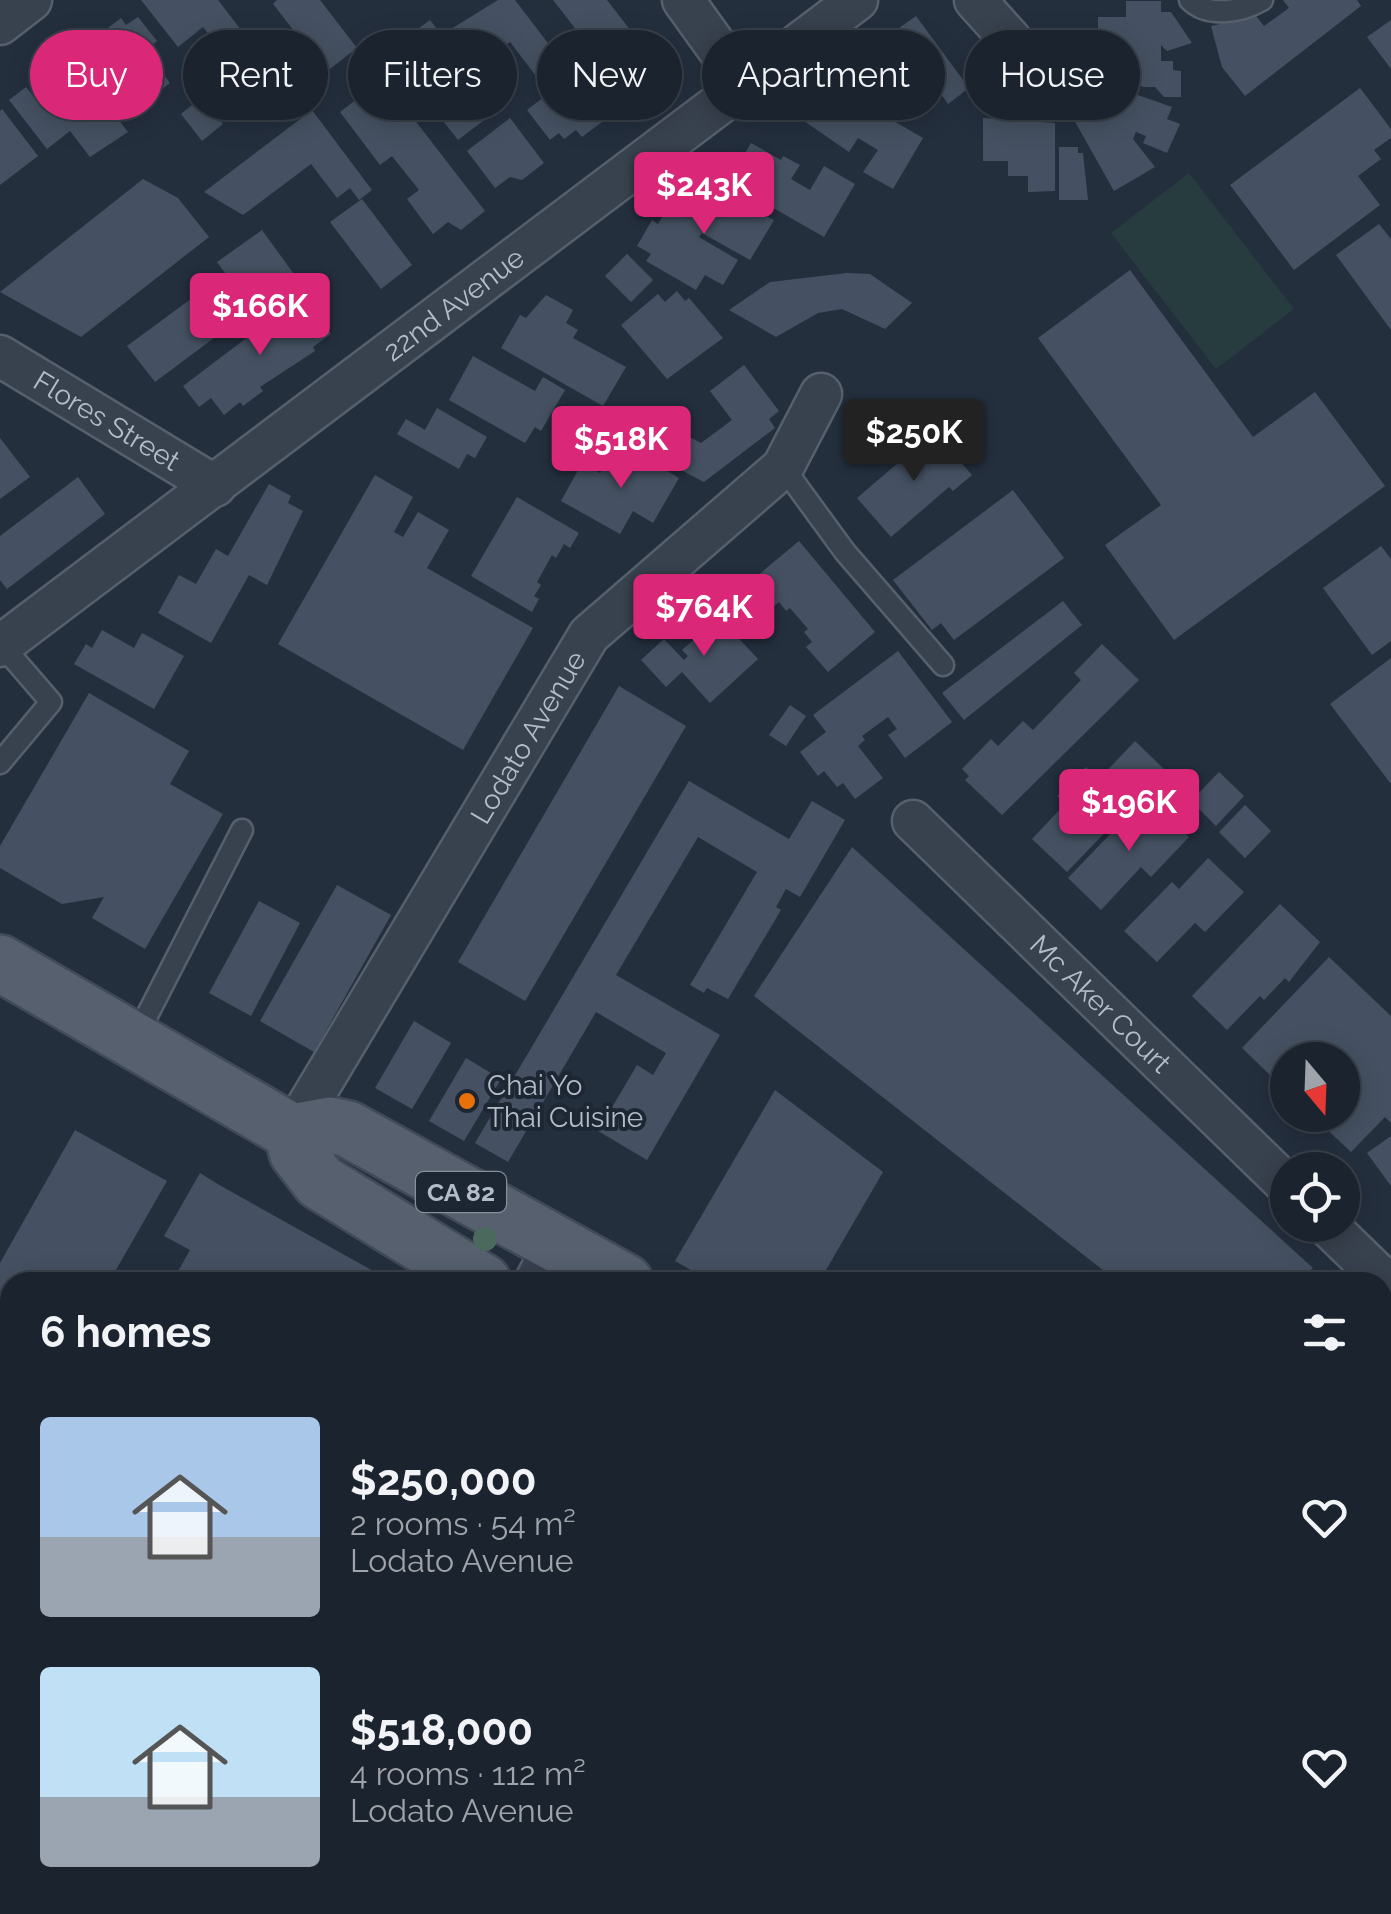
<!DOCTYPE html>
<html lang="en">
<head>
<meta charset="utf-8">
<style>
  body { margin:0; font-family:Raleway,sans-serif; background:#242b36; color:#f1f3f6; height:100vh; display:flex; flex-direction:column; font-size:38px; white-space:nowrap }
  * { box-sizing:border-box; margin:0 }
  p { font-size:32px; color:#a0a4aa }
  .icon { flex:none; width:55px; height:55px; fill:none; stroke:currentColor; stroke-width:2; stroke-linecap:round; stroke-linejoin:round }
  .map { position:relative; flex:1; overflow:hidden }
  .sheet { position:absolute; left:0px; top:1272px; width:1392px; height:642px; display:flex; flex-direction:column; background:#1b232e; border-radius:30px 30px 0 0; box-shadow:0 5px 25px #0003,0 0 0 2px #39404a }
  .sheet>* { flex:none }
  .top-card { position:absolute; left:30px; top:30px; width:1332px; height:90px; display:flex; gap:20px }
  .needle { width:65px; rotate:161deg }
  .controls { position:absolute; left:1270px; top:1042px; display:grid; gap:20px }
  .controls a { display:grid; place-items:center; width:90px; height:90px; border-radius:50%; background:#1b232e; box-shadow:0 5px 25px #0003,0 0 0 2px #39404a; font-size:50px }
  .price { position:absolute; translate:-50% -85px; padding:0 22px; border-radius:10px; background:#db2777; color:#fff; font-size:32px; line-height:65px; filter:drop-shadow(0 2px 5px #0008) }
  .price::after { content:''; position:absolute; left:50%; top:60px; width:30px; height:22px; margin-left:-15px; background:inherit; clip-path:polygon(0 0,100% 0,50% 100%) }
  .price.active { background:#222; color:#fff }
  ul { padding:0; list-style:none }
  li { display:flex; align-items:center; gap:30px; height:250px; padding:0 40px }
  li span { display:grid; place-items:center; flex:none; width:280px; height:200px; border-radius:10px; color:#555 }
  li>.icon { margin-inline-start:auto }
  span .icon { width:120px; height:120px; fill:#fffc; stroke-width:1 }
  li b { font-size:42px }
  h2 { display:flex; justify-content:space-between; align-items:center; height:120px; padding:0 40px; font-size:42px }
  .chip { padding:0 35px; border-radius:45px; background:#1b232e; box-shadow:0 5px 25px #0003,0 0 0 2px #39404a; font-size:35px; line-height:90px }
  .chip.active { background:#db2777; color:#fff }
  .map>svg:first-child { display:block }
  .pitch { fill:#263c3f }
  .building { fill:#455162 }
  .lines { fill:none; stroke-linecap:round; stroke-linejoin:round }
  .service-casing { stroke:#565f6c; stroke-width:25 }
  .minor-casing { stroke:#565f6c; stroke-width:45 }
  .primary-casing { stroke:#414a57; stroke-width:60 }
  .service { stroke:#38414e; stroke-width:20 }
  .minor { stroke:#38414e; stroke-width:40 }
  .primary { stroke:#56606e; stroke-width:55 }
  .tree { fill:#4b6a5d }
  .food-dot { fill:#e8710a; stroke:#1d2633; stroke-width:4 }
  .labels { text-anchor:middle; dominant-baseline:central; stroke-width:8; stroke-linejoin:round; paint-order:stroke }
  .shield { fill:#1d2633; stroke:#878f9c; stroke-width:2.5 }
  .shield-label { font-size:25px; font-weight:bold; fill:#b4bcc9 }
  .street-label { font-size:28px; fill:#b4bcc9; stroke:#1d2633 }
  .poi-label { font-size:28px; fill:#b4bcc9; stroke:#1d2633; text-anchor:start }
</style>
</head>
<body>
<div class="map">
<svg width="1391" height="1914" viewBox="0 0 1391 1914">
  <rect width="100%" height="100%" fill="#242f3e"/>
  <!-- pitch -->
  <polygon class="pitch" points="1189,173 1294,309 1216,369 1111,233"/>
  <!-- building -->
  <g class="building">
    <polygon points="141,0 218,0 241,30 219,47 203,27 178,47"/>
    <polygon points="277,0 320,0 357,48 308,86 280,50 298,36 273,4"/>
    <polygon points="498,0 515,0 606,119 582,137 576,130 564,139 559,133 550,140 527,110 549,93 510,42 504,46 499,41 474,60 451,29"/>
    <polygon points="553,0 607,0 665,75 634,99 624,85 609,96 563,37 575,28"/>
    <polygon points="1283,0 1357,0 1361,6 1245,96 1222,67 1211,26 1256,16 1264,26 1289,8"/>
    <polygon points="1126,1 1161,1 1161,12 1171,12 1192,43 1167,51 1161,45 1161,61 1173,61 1173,70 1181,71 1181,97 1164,97 1155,87 1143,87 1109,67 1098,67 1098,17 1126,17"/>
    <polygon points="916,16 969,88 948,104 934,84 906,106 878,69 902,51 889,35"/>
    <polygon points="138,17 157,41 145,50 170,83 129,115 78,51 121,18 126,25"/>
    <polygon points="430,20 500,108 458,140 421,93 433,84 403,40"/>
    <polygon points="1391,20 1391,69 1367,37"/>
    <polygon points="69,56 128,132 90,157 70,131 47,149 9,100 26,87 34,97 51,83 44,74"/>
    <polygon points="383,79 485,211 461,230 448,222 433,234 407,199 419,190 392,156 380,165 340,112"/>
    <polygon points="1095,80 1172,107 1167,119 1180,124 1167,153 1143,143 1146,136 1136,132 1133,139 1155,167 1114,191 1069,111 1086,101"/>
    <polygon points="827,82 923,138 893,189 863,172 878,150 858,138 849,152 804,121"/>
    <polygon points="1360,88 1391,129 1391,138 1374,150 1381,159 1358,176 1380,205 1294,270 1230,185"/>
    <polygon points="202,97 223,124 202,141 181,114"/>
    <polygon points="2,109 38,156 0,185 0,111"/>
    <polygon points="312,110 372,190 359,200 350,188 337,198 311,164 243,215 204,192"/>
    <polygon points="510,118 544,163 522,180 510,177 495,188 467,151"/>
    <polygon points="983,118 1055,123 1055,191 1028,192 1028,176 1008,176 1008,161 983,161"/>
    <polygon points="751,143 781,160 783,156 800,165 791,179 810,190 824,166 855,184 824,237 728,182"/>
    <polygon points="1059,147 1078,147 1078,153 1083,153 1088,200 1059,200"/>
    <polygon points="143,179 178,198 209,237 81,337 0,292"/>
    <polygon points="700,183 774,220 750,260 702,233 699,237 738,260 723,285 705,275 696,290 646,261 651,254 637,246 652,220 658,224 673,199 687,207"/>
    <polygon points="362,199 412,265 381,289 330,222"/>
    <polygon points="1379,224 1391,239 1391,330 1336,255"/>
    <polygon points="262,230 296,277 252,310 217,262"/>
    <polygon points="627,254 653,280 631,302 605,276"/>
    <polygon points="1130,270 1253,437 1315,392 1385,486 1174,640 1105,545 1161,505 1038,338"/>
    <polygon points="847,273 870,274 912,303 885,329 842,309 818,313 776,337 729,310 770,282"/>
    <polygon points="677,291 685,301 689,298 723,338 667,379 621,325 658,294 665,302"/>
    <polygon points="199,293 226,329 155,382 127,346"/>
    <polygon points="546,295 573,310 566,323 578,330 573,338 626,367 603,406 501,348 520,315 526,318"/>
    <polygon points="302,296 331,334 313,347 315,351 260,387 263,391 243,406 240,402 224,415 211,398 199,407 183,386"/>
    <polygon points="473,356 535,391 543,377 565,390 541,431 535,427 525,443 449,400"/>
    <polygon points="744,365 779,411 769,419 775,428 704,482 648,453 663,423 701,443 732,420 710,391"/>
    <polygon points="437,408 487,437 475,458 467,454 459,469 397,434 406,419 425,430"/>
    <polygon points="934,432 972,475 953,491 949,487 891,537 857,498"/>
    <polygon points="0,438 30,477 0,499"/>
    <polygon points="632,450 679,478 653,523 633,511 620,534 561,501 582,463 600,473 608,461 621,468"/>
    <polygon points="375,475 413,497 394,532 403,537 418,512 449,530 427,568 533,628 463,750 278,644"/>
    <polygon points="78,477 105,514 7,589 0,580 0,536"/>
    <polygon points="269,484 291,496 288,503 303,511 267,585 249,575 211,643 158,613 179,575 196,584 216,549 228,556"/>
    <polygon points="1013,490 1064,558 954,640 941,623 932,630 893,580"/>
    <polygon points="517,497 579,533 570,548 564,544 556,558 552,555 537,582 541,585 534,596 539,599 532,612 471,576"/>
    <polygon points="799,541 875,632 828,672 806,647 812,642 804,632 808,629 790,608 786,611 779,602 773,607 751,581"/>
    <polygon points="1381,546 1391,559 1391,641 1372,655 1323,588"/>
    <polygon points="1063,601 1082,625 964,720 942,693"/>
    <polygon points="715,613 758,659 710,703 682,672 666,687 641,660 664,639 684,660 688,656 682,650 697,637 693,633"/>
    <polygon points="102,630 134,648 142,633 184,656 154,709 74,664 86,644 92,648"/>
    <polygon points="1102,644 1139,680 1002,815 965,780 969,776 962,769 991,739 998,746 1023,721 1033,730 1081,680 1074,673"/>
    <polygon points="898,651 952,722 905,758 888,735 897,729 888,717 862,736 865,740 858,746 883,778 855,799 843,783 837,787 824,771 818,776 800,752 826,732 813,715"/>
    <polygon points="1391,658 1391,784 1330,704"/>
    <polygon points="619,686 686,726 525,1001 458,962"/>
    <polygon points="89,693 189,751 170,784 223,814 145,949 92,918 104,897 62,904 0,868 0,846"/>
    <polygon points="790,705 806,716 786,746 769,735"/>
    <polygon points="1135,741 1165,770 1067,872 1032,839 1065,804 1057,796 1086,767 1099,779"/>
    <polygon points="1219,772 1244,796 1216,826 1191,801"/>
    <polygon points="689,781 789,839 812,801 845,820 800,897 786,889 776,907 781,910 728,999 707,988 704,993 690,985 757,872 698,837 616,975 720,1035 647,1160 598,1131 637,1065 653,1075 666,1053 596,1012 508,1162 475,1143"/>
    <polygon points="1147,796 1189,837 1151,877 1141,867 1101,910 1068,878 1116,828 1124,836 1137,822 1129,814"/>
    <polygon points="1245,805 1271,831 1245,858 1219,832"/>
    <polygon points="852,847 1313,1268 1296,1282 1118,1282 754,996"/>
    <polygon points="1208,858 1244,892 1205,932 1195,923 1157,962 1124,931 1172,882 1179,889"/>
    <polygon points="337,885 391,915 314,1052 260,1021"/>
    <polygon points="259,901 300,923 251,1016 209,993"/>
    <polygon points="1280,904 1320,942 1289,982 1285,978 1264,1000 1260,996 1227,1030 1192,996"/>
    <polygon points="1329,957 1391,1016 1391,1123 1385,1117 1351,1152 1321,1124 1330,1115 1342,1115 1347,1097 1342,1087 1347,1082 1342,1077 1342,1060 1325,1060 1309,1045 1301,1054 1295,1049 1270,1075 1242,1048"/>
    <polygon points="414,1021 451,1043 412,1109 375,1088"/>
    <polygon points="466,1058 501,1079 464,1141 429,1121"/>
    <polygon points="775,1090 883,1172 819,1282 712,1282 675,1261"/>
    <polygon points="75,1130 167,1181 109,1282 10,1282 10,1401 0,1395 0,1263"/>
    <polygon points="1391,1136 1391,1186 1367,1153"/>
    <polygon points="200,1173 221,1186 393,1282 172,1282 190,1250 164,1236"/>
    <polygon points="0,1400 10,1405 0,1429"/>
    <polygon points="0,1573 10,1578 10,1871 0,1865"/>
    <polygon points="1389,1579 1391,1579 1391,1641 1382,1637"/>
    <polygon points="75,1905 151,1905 147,1914 92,1914"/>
    <polygon points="252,1905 393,1905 389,1914 247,1914"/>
    <polygon points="618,1905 693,1905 688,1914 633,1914"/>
    <polygon points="1018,1905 1075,1905 1069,1914 1013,1914"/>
    <polygon points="1121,1905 1163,1905 1173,1911 1116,1914"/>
    <polygon points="1277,1905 1369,1905 1364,1914 1292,1914"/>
  </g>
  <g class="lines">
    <defs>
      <g id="service">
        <path d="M1190 0C1208 18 1241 12 1262 0"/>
        <polyline points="783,467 845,552 943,665"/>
        <polyline points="0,643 51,702 0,763"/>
        <polyline points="135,1039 242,830"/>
        <polyline points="1251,1905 1266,1914"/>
      </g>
      <g id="minor">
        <polyline points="683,0 744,85"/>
        <polyline points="975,0 1011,40"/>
        <polyline points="0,24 31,0"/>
        <path id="s1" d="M0 356 215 486"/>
        <path id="s2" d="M0 646 857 0"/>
        <path id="s3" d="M913 821 1288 1186"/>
        <path id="s4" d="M292 1132 589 635 783 467 821 394"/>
        <polyline points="1327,1225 1391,1287"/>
        <polyline points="535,1282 555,1245"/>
        <polyline points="795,1905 811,1914"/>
        <polyline points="195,1914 200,1905"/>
        <polyline points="758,1914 763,1905"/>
      </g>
      <g id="primary">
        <polyline points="0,963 292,1132 297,1152 320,1182 483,1282"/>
        <polyline points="292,1132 330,1125 348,1129 625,1282"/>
        <polyline points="1382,1719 1391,1724"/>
        <polyline points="1382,1799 1391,1804"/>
      </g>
    </defs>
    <!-- service casing -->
    <use href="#service" class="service-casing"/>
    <!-- minor casing -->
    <use href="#minor" class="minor-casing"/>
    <!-- primary casing -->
    <use href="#primary" class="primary-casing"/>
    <!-- service -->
    <use href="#service" class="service"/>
    <!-- minor -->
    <use href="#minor" class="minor"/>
    <!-- primary -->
    <use href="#primary" class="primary"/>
  </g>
  <!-- trees -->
  <circle class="tree" cx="485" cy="1239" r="12"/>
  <!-- markers -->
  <circle class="food-dot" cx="467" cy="1101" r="10"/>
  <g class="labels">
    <!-- shield labels -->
    <rect class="shield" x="416" y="1172" width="90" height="40" rx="8"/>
    <g class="shield-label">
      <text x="461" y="1192">CA 82</text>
    </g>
    <!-- street labels -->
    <g class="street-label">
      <text stroke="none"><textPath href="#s2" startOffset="568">22nd Avenue</textPath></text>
      <text stroke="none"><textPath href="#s1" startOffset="125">Flores Street</textPath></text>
      <text stroke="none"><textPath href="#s4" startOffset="460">Lodato Avenue</textPath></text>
      <text stroke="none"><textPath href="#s3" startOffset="262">Mc Aker Court</textPath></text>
    </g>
    <!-- poi labels -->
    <g class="poi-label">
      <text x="487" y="1085">Chai Yo<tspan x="487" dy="32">Thai Cuisine</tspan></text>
    </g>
  </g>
</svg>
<div class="controls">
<a><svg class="needle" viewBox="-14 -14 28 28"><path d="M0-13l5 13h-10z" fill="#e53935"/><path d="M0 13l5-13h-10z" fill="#a0a4aa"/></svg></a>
<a><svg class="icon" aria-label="locate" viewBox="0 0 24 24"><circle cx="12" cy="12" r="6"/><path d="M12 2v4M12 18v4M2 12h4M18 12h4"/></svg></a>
</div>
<b class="price" style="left:704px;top:237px">$243K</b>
<b class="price" style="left:260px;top:358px">$166K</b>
<b class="price active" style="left:914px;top:484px">$250K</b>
<b class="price" style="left:621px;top:491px">$518K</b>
<b class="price" style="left:704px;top:659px">$764K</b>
<b class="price" style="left:1129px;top:854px">$196K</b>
<div class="top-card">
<a class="chip active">Buy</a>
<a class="chip">Rent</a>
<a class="chip">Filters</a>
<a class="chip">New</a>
<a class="chip">Apartment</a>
<a class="chip">House</a>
</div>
<section class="sheet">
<h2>6 homes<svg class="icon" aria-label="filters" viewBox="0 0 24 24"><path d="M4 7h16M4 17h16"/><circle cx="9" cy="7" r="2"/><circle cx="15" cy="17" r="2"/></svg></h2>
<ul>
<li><span style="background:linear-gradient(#a9c7e8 60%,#9aa5b1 0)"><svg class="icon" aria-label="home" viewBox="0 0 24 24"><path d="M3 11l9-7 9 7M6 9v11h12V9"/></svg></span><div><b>$250,000</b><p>2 rooms · 54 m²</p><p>Lodato Avenue</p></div><svg class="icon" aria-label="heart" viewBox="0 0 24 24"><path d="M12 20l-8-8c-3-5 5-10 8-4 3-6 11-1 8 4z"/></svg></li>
<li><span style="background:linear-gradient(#bfe0f5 65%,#9aa5b1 0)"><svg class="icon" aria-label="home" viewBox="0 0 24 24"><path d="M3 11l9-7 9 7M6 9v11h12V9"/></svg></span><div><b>$518,000</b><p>4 rooms · 112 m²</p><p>Lodato Avenue</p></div><svg class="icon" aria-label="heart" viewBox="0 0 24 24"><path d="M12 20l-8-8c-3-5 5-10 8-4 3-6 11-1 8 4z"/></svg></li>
</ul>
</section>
</div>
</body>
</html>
